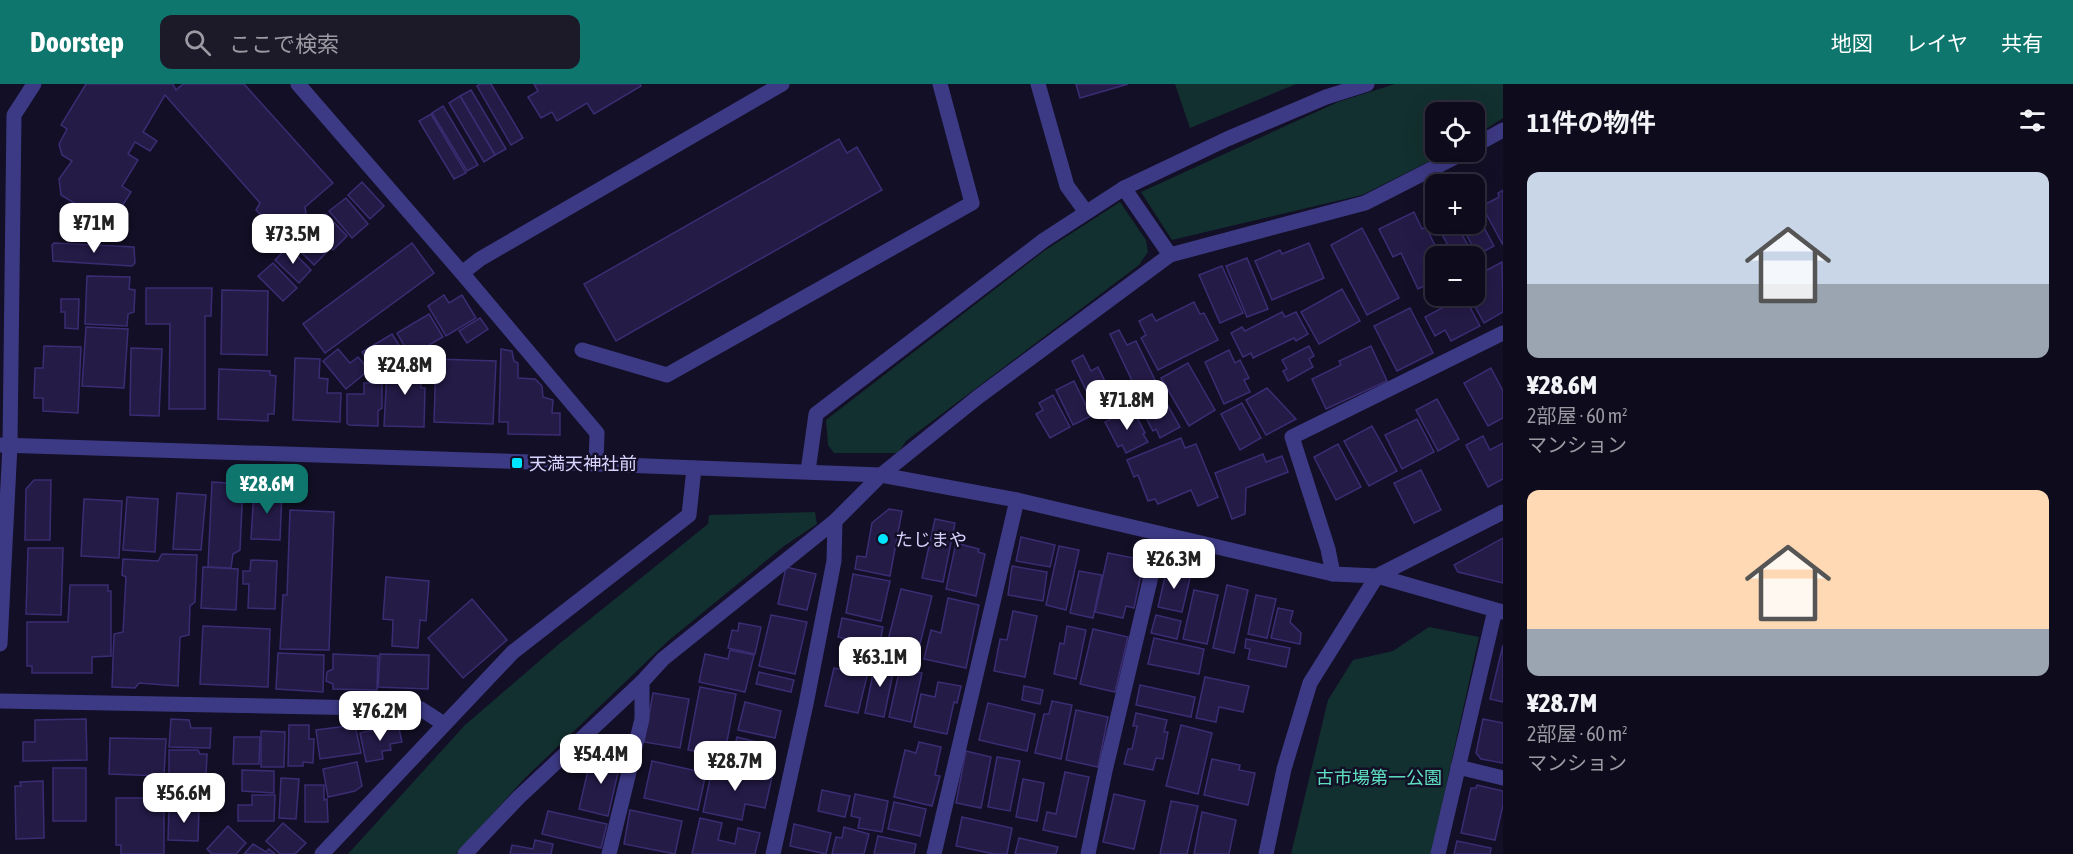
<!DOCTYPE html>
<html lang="ja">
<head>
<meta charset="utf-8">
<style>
  body { margin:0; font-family:"Asap Condensed","Noto Sans JP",sans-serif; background:#1c1929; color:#f1f3f6; height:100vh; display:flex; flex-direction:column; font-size:22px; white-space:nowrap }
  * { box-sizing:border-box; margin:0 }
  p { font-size:20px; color:#9b9ba3 }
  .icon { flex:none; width:33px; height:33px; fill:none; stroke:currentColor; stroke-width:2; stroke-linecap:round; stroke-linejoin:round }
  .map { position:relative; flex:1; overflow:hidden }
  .panel { display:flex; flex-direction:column; background:#0e0b1c; width:570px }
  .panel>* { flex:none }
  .buttons { position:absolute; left:1425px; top:18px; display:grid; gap:12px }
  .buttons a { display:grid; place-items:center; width:60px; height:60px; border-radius:12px; background:#0e0b1c; box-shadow:0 6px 24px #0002,0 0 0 2px #2e2b3b; font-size:30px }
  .price { position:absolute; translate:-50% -51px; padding:0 14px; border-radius:12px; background:#fff; color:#222; font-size:20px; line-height:39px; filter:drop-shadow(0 2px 3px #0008) }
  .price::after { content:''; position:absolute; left:50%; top:36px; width:18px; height:14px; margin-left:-9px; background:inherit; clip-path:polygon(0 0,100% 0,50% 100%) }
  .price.selected { background:#0f766e; color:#fff }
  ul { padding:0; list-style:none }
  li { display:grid; align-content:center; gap:12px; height:318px; padding:0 24px }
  li span { display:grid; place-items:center; height:186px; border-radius:12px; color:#555 }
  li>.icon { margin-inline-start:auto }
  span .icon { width:108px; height:108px; fill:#fffc; stroke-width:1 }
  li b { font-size:26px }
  h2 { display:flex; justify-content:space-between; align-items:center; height:72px; padding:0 24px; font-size:26px }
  header { display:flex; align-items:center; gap:36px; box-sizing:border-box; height:84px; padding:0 30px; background:#0f766e; color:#fff }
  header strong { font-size:28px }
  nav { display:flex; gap:33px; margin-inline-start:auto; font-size:21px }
  .search { width:420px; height:54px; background:#1c1929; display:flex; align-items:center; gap:15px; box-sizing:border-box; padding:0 21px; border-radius:12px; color:#9b9ba3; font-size:22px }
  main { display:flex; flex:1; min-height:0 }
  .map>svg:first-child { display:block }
  .green { fill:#12302f }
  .building { fill:#241b47; stroke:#3b2d73; stroke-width:1.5 }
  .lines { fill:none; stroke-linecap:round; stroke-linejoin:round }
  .minor { stroke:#3d3a85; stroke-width:15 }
  .poi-dot { fill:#00e5ff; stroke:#130f26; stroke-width:2 }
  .labels { text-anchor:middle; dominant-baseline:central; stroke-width:5; stroke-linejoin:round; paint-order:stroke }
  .poi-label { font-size:18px; fill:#d9d4ff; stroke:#130f26; text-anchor:start }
  .park-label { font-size:18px; fill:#5fe0c0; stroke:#130f26 }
</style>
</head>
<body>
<header>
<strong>Doorstep</strong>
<div class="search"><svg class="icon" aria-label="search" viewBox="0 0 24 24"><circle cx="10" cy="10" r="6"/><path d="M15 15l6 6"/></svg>ここで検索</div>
<nav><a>地図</a><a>レイヤ</a><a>共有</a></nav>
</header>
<main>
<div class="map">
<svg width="1503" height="770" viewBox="0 0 1503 770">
  <rect width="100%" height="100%" fill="#130f26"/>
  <!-- green -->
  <g class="green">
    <polygon points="1175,0 1296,0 1190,44"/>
    <polygon points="1395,0 1503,0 1503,34 1475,52 1474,28 1436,28 1436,68 1448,68 1362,111 1172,156 1141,108 1338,18"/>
    <polygon points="1120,118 1146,156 1148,168 1139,181 906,357 898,369 834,369 828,361 826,336 1044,167"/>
    <polygon points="815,428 817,440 784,462 668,557 524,695 456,770 348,770 465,641 559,560 708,440 709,431"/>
    <polygon points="1429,543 1479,553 1431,770 1291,770 1328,616 1353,576 1393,567"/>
  </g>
  <!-- building -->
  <g class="building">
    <polygon points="86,0 173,0 176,6 183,0 244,0 333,99 305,123 306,129 281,152 256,126 260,119 165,11 143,48 157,57 150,67 135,58 128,70 138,76 122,102 131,108 110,141 61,111 59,95 72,77 62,71 59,60 67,45 61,41"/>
    <polygon points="480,0 491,0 523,54 511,61 477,2"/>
    <polygon points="534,0 640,0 641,2 594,30 587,19 557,37 552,28 541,34 528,13 538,7"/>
    <polygon points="1076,0 1128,0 1080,14"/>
    <polygon points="471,6 506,65 495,71 460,12"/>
    <polygon points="460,12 495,71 484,78 449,19"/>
    <polygon points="443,22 478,81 467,87 432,29"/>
    <polygon points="431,30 466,89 454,95 419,37"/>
    <polygon points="839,55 847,69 857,63 882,106 616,257 584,200"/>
    <polygon points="362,98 384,122 370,135 348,111"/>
    <polygon points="1503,106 1503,161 1482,122 1499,113 1498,109"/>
    <polygon points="346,114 368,140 352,154 329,127"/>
    <polygon points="1474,125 1494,162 1477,171 1461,140 1474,140"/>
    <polygon points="1414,128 1422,145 1426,143 1440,172 1436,172 1436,196 1418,205 1401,169 1393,173 1379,145"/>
    <polygon points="326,130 347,152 333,166 311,144"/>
    <polygon points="1436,140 1456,140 1474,172 1454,172"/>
    <polygon points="1362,144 1399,214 1367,231 1331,161"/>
    <polygon points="307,147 328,167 314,181 293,160"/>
    <polygon points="54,159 134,163 135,179 132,182 53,177 52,161"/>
    <polygon points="412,159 434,189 325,269 303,240"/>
    <polygon points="1309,159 1324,194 1272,216 1255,177 1280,166 1282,170"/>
    <polygon points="288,163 311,186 299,199 275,176"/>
    <polygon points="1247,174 1268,225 1247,233 1226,182"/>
    <polygon points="1502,178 1503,228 1484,239 1469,212 1474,212 1474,193"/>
    <polygon points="273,179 297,204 283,217 258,192"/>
    <polygon points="1222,182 1243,229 1220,239 1199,191"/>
    <polygon points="87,192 130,193 129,205 135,206 134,228 128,230 127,242 85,240"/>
    <polygon points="146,204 212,204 211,232 205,232 205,325 169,325 170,240 146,240"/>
    <polygon points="1342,205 1360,237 1319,260 1301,228"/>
    <polygon points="222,206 268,207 267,271 221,270"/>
    <polygon points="444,211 449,219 462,211 476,234 446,252 428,222"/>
    <polygon points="1464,212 1480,242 1451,257 1445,246 1435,252 1425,233"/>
    <polygon points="61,215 79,215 78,245 65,244 65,228 61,228"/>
    <polygon points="1194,218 1200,230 1204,229 1218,256 1158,286 1141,254 1146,251 1139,237 1152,230 1156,237"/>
    <polygon points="1410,224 1433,269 1397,287 1374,242"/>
    <polygon points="1282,228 1285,233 1296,228 1308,250 1296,257 1294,254 1253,274 1251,269 1243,273 1231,249 1242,243 1245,247"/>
    <polygon points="429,230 443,253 410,272 397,249"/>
    <polygon points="480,234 488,245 467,259 459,247"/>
    <polygon points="86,243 128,245 124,304 82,302"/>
    <polygon points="1119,246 1127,261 1136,257 1157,300 1143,306 1141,300 1135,303 1110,250"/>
    <polygon points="392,250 406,272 376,291 362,268"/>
    <polygon points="44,262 81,263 78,329 43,327 43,314 34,314 35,284 43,284"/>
    <polygon points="1309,262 1314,272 1309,275 1313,283 1288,297 1283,287 1287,285 1282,276"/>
    <polygon points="1371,262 1387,297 1326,325 1312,295 1341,281 1339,277"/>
    <polygon points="131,264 162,265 159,332 130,331"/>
    <polygon points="338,265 350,279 358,273 369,286 346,305 323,277"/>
    <polygon points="501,265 512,267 514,277 518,279 518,294 535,295 542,302 543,313 553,316 552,329 560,329 560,351 508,350 508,338 499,338"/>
    <polygon points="1229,266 1235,279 1240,276 1249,294 1244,296 1250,308 1224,320 1205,278"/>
    <polygon points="1083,271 1091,287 1098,283 1117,322 1103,329 1102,327 1097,329 1072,277"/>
    <polygon points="295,274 320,275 319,294 328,295 327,309 341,309 340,338 293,336"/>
    <polygon points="436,275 496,277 493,340 434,338"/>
    <polygon points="403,276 418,277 417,291 421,291 421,304 425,304 424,343 384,342 387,287"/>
    <polygon points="1188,279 1215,326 1189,342 1161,294"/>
    <polygon points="1491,284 1503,307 1503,334 1488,342 1464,299"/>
    <polygon points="219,285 270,287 270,291 276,292 274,330 268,330 268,337 218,335"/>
    <polygon points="1074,297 1091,332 1073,341 1056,306"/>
    <polygon points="364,299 382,299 382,324 378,327 378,342 349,341 347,339 347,310 364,310"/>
    <polygon points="1158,304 1180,343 1160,354 1156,345 1153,347 1138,319 1144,316 1142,312"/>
    <polygon points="1267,304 1296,335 1266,351 1246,316"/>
    <polygon points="1053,311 1070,343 1050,354 1036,330 1043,326 1039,319"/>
    <polygon points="1437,315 1459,355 1438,367 1416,326"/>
    <polygon points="1242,319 1261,354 1240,366 1221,330"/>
    <polygon points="1132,324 1145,349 1143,350 1148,358 1126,369 1122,361 1118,363 1105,338"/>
    <polygon points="1417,335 1434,368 1402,385 1385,351"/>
    <polygon points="1372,342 1397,387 1369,402 1344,357"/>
    <polygon points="1483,352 1490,366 1503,359 1503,395 1488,403 1466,361"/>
    <polygon points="1181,354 1185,364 1196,360 1218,413 1198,422 1191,406 1158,420 1155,415 1148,417 1138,391 1134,393 1127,376"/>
    <polygon points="1338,360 1361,403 1336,416 1314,373"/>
    <polygon points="1263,370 1266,378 1282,372 1288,388 1246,404 1245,430 1232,435 1215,389"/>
    <polygon points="1421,386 1441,426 1414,439 1394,399"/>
    <polygon points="34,396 51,396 50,456 25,456 26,405"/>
    <polygon points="212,398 243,400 240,466 233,470 231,484 208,483"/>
    <polygon points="254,406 282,407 280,456 251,455"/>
    <polygon points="177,409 206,411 201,466 173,465"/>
    <polygon points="127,413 158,415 155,468 123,466"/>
    <polygon points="84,415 122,417 119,474 81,472"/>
    <polygon points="889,425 902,427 890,492 855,485 857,472 866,473 872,439"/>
    <polygon points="290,426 334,428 329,566 280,565 283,511 287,511"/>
    <polygon points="935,435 955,439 943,498 922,494"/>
    <polygon points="1021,453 1055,461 1050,483 1016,477"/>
    <polygon points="1503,454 1503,499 1458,488 1454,481"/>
    <polygon points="956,459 979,465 978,468 985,470 976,512 946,505"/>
    <polygon points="1059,462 1079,466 1066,526 1046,521"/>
    <polygon points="28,464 63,464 61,531 26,530"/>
    <polygon points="1108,469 1144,476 1134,524 1126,522 1123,534 1095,528"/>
    <polygon points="162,470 197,471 195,518 190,522 189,551 180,553 178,602 139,599 135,604 112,603 114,550 123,548 126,493 122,491 123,475 158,477"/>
    <polygon points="251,476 277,477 275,525 248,524 249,500 243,500 243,487 250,487"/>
    <polygon points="1012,482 1047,488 1043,517 1008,511"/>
    <polygon points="203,483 238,485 236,526 201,524"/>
    <polygon points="786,483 816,490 807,526 778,520"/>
    <polygon points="1167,484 1191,490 1182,528 1158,523"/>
    <polygon points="1079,487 1102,491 1093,534 1070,529"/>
    <polygon points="853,490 890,497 881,537 846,529"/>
    <polygon points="386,493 429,497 426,537 420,536 418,564 392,562 393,536 383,535"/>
    <polygon points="70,501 108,501 108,507 111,507 111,572 92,573 92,589 32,589 32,582 27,582 27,538 68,538"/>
    <polygon points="1227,501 1248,506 1234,569 1213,564"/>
    <polygon points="901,505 932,512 918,568 887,560"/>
    <polygon points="1194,506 1218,511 1207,560 1183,555"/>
    <polygon points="1256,511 1276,515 1267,554 1248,550"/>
    <polygon points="948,514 979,521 966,584 924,575 931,546 941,549"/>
    <polygon points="472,515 507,556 463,594 428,554"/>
    <polygon points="1278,524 1293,527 1290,538 1301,549 1300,560 1271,554"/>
    <polygon points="1013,527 1037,532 1025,593 994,587 1000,555 1007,556"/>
    <polygon points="771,531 807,538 795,590 759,582"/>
    <polygon points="1156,531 1181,537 1177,555 1151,549"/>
    <polygon points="842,534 883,543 879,563 838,553"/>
    <polygon points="739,539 761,543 755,570 728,564 732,546 738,547"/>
    <polygon points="203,542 270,545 268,603 200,600"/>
    <polygon points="1067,542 1086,546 1076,595 1054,590 1060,559 1064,560"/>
    <polygon points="1093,545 1128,553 1115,608 1080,600"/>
    <polygon points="1154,554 1204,565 1199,590 1148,580"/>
    <polygon points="1246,555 1290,564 1286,583 1248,575 1250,565 1245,564"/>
    <polygon points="1503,561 1503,618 1490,615"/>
    <polygon points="857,565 872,569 868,587 853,584"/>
    <polygon points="730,566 754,571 745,608 699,598 705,570 728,575"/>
    <polygon points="278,569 324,571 323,608 276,605"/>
    <polygon points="333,570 378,572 377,606 333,605 333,600 326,597 327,588 333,585"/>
    <polygon points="380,570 429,571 428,605 378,603"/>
    <polygon points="876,575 895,579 884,633 865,629"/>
    <polygon points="834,584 867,592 858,629 825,622"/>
    <polygon points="900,584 922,589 911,638 889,633"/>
    <polygon points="759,588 794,596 791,608 756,600"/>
    <polygon points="1205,593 1249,602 1243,628 1219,623 1216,638 1196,634"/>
    <polygon points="938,598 961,602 957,619 954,618 947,650 914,643 921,610 935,613"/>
    <polygon points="1140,601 1195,613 1191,633 1136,621"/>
    <polygon points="1024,602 1043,606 1040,620 1022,616"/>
    <polygon points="700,603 736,610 724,673 688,666"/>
    <polygon points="653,609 689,615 680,664 644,658"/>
    <polygon points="1052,617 1072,621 1061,675 1035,669 1044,630 1049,630"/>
    <polygon points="745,618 781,627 775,654 738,646"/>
    <polygon points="988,619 1035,630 1027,667 979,656"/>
    <polygon points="1076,626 1108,633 1098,683 1066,676"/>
    <polygon points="1136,629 1167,636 1164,648 1168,648 1163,675 1156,674 1153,686 1124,680 1128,665 1132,665 1137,642 1133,642"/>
    <polygon points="86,635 87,676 23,677 23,658 35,658 35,636"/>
    <polygon points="171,635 189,636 191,644 211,644 210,664 169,663"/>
    <polygon points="1483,635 1503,639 1503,679 1481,675 1476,669"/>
    <polygon points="398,640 402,658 390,660 391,666 382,667 383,675 366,678 360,649"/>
    <polygon points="289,641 309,641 309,655 314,655 313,679 303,678 303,682 288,682"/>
    <polygon points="355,641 361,669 320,675 316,646"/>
    <polygon points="1181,641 1212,649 1198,710 1166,702"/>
    <polygon points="261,647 285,648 284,683 261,683"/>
    <polygon points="234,653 260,653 259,680 233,680"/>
    <polygon points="737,653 773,662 768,682 732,674"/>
    <polygon points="110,654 166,655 164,692 109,690"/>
    <polygon points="919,658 941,663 935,691 940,692 932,722 894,713 905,666 916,669"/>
    <polygon points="169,666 198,666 200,670 207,670 206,692 169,692"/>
    <polygon points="605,667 622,671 608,732 579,725 589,682 595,683 597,675 603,676"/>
    <polygon points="966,667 991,673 981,724 956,719"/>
    <polygon points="997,673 1020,677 1010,727 988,723"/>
    <polygon points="1212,675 1240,681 1239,686 1255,689 1248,721 1204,711"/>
    <polygon points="652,677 706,689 698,726 644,714"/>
    <polygon points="357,678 362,702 355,707 328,713 323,685"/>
    <polygon points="713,681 772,693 765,724 745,720 742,736 703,728"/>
    <rect x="53" y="684" width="33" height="53"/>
    <polygon points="242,686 274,687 274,709 242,707"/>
    <polygon points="1065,688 1089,693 1076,753 1043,746 1047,728 1056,730"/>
    <polygon points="281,694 299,695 296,735 279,734"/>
    <polygon points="1023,695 1044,699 1037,737 1016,733"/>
    <polygon points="43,697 44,754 16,755 15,702 21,702 20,698"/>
    <polygon points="204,700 204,719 170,720 170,701"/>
    <polygon points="305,701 324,701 324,716 327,715 328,738 305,738"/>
    <polygon points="1477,701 1503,707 1503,721 1495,756 1461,749 1471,704 1476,704"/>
    <polygon points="822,706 850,712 845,733 818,727"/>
    <polygon points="855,710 888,717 882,748 858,744 860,734 851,732"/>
    <polygon points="1114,710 1145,717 1134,765 1103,758"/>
    <polygon points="252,711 275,711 274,737 238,737 238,721 252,721"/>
    <polygon points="116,714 164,714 164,770 121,770 121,761 116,761"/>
    <polygon points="1171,717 1198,722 1187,770 1160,770"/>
    <polygon points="894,718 926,725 920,752 888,745"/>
    <polygon points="169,724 199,724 198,757 168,756"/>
    <polygon points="630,726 682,737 675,770 624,760"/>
    <polygon points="548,727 607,740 601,764 542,750"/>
    <polygon points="1202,728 1236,736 1229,770 1194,770"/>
    <polygon points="962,733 1012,744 1007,770 994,770 956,762"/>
    <polygon points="700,734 722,739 718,756 735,760 738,744 760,749 755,770 692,770"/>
    <polygon points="283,739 306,759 295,770 280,770 266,757"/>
    <polygon points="794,740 831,749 826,770 790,762"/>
    <polygon points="228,742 246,759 236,770 212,770 207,765"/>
    <polygon points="844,743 869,750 864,770 832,770 836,753 842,754"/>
    <polygon points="878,752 916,760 914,770 874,770"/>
    <polygon points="1019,754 1058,763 1056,770 1015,770"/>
    <polygon points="535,756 553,760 551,770 510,770 512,761 533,765"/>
    <polygon points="1457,757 1491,764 1490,770 1454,770"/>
    <polygon points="253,760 266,768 269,765 275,770 244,770"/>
  </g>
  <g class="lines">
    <!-- minor -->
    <g class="minor">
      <polyline points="298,0 462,189 597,349 596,380"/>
      <polyline points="1038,0 1067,102 1086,128"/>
      <polyline points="1474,62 1503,46"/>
      <polyline points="1124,104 1170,171"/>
      <polyline points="462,189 480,175 782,0"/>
      <polyline points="582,266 667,291 972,119 940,0"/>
      <polyline points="0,361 596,380 881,391 1017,416 1333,490 1377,492 1503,528"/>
      <polyline points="808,387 816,330 1044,156 1124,104 1227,55 1326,13 1367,0"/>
      <polyline points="1333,490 1328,465 1292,353 1503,249"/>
      <polyline points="0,560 10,361 14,31 34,0"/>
      <polyline points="0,617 421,625 444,640"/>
      <polyline points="1458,683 1503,694"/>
      <polyline points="322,770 513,568 689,431 694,384"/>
      <polyline points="465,770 518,714 642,598 663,575 835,437 881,391 978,313 1170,171 1365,119 1465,68"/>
      <polyline points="609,770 642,635 642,598"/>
      <polyline points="773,770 806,620 834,477 835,437"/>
      <polyline points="934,770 1017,416"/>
      <polyline points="1088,770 1105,687 1161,450"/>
      <polyline points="1266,770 1284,685 1310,599 1377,492 1503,428"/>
      <polyline points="1438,770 1495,526"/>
    </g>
  </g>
  <!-- markers -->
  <g class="poi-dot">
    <rect x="511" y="373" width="12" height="12" rx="3"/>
    <circle cx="883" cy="455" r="6"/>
  </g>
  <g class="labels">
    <!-- poi labels -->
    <g class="poi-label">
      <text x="529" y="379">天満天神社前</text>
      <text x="895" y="455">たじまや</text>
    </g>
    <!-- park labels -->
    <g class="park-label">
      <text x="1379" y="693">古市場第一公園</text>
    </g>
  </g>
</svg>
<div class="buttons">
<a><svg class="icon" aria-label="locate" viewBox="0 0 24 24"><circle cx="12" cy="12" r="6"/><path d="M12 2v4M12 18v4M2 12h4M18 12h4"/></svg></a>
<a>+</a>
<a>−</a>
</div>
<b class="price" style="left:94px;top:170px">¥71M</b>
<b class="price" style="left:293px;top:181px">¥73.5M</b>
<b class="price" style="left:405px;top:312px">¥24.8M</b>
<b class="price" style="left:1127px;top:347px">¥71.8M</b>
<b class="price selected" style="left:267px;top:431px">¥28.6M</b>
<b class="price" style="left:1174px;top:506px">¥26.3M</b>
<b class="price" style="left:880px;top:604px">¥63.1M</b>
<b class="price" style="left:380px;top:658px">¥76.2M</b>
<b class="price" style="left:601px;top:701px">¥54.4M</b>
<b class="price" style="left:735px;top:708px">¥28.7M</b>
<b class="price" style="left:184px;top:740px">¥56.6M</b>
</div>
<section class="panel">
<h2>11件の物件<svg class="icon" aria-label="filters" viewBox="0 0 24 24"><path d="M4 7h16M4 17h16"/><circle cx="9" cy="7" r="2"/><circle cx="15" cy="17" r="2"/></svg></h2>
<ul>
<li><span style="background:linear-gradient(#c9d6e8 60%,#9aa5b1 0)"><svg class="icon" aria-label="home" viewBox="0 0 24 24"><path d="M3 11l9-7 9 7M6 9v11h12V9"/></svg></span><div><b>¥28.6M</b><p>2部屋 · 60 m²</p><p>マンション</p></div></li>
<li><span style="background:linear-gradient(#ffd9b3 75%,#9aa5b1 0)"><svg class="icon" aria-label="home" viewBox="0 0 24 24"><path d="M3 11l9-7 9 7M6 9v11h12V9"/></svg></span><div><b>¥28.7M</b><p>2部屋 · 60 m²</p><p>マンション</p></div></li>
</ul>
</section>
</main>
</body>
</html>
